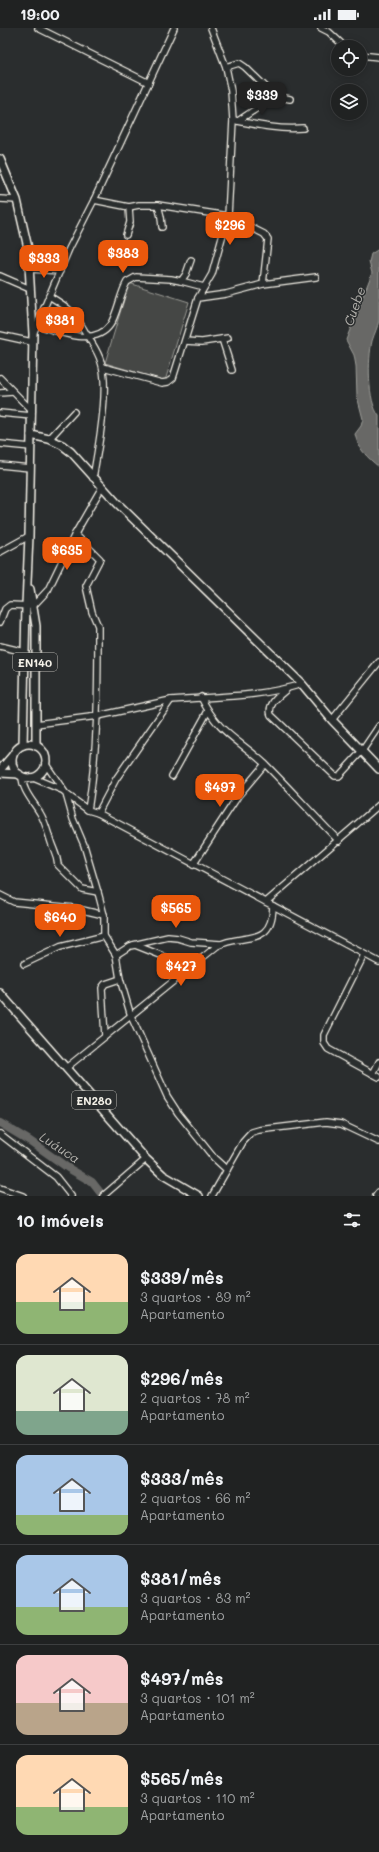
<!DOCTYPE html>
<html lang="pt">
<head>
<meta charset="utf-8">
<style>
  body { margin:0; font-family:Mali,sans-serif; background:#282a2a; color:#f1f3f6; height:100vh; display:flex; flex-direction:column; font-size:15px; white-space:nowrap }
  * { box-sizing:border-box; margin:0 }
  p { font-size:13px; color:#a2a4a5 }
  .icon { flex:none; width:22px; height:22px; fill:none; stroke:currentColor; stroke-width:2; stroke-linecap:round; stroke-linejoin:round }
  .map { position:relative; height:1168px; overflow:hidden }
  .details { display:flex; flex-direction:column; background:#202222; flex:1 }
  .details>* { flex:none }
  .buttons { position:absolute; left:331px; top:12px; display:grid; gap:8px }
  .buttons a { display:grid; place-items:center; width:36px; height:36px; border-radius:50%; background:#202222; box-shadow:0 2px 10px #0003,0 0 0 1px #3d3f40; font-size:20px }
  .price { position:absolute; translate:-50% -34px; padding:0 9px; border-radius:8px; background:#ea580c; color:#fff; font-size:13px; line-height:26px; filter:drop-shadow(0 1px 2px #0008) }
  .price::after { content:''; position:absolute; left:50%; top:24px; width:12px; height:9px; margin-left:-6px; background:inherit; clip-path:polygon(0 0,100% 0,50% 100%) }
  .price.current { background:#222; color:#fff }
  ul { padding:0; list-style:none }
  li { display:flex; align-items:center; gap:12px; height:100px; padding:0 16px }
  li+li { border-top:1px solid #3d3f40 }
  li span { display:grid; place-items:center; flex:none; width:112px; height:80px; border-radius:12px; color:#555 }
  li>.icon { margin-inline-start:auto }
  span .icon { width:48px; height:48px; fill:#fffc; stroke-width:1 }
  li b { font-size:17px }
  h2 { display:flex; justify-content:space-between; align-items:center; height:48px; padding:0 16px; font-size:17px }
  .status { display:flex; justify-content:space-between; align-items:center; height:28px; padding:0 20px; background:#202222; direction:ltr }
  .status svg { height:11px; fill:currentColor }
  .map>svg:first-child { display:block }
  .green { fill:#444645; stroke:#9c9c96 }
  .water { fill:#676866; stroke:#9f9f9a }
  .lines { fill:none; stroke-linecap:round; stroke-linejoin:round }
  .river { stroke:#676866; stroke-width:8 }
  .minor-casing { stroke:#f4f1e8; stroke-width:8 }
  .major-casing { stroke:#f4f1e8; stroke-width:10 }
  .minor { stroke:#2a2d2e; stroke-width:5.5 }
  .major { stroke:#2a2d2e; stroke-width:7 }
  .labels { text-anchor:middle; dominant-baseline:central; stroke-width:3; stroke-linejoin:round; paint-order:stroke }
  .shield { fill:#2a2d2e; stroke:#b7b6b0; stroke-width:1 }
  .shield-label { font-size:11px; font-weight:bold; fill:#f4f1e8 }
  .water-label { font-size:13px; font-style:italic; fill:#b5b3ae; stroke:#2a2d2e }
</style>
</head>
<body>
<div class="status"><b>19:00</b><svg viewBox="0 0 49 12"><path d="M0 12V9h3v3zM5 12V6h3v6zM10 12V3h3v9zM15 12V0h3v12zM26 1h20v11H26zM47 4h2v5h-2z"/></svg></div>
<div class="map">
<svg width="379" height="1168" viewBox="0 0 379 1168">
  <rect width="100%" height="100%" fill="#2a2d2e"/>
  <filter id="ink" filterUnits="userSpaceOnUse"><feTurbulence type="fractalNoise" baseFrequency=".025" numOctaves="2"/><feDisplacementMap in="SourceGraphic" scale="8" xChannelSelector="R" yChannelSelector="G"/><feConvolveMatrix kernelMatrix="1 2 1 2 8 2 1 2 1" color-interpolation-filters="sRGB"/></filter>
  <g filter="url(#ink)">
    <!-- green -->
    <polygon class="green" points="129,255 189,274 165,353 105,335"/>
    <!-- water -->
    <path class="water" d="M379 221C379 244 379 269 379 292 378 299 374 306 372 313 368 331 367 373 379 388V439C367 429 358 421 355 406L361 398 363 391 357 368 356 338 354 327 346 312 372 245 369 234 371 226Z"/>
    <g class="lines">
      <!-- river -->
      <polyline class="river" points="0,1095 30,1113 68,1140 92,1154 103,1168"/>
      <defs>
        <g id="minor">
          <polyline points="38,0 149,55"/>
          <polyline points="211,0 226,39 231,63 233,92 228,188 212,246 198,270 226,266 263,256 316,249"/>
          <polyline points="321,0 329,4 345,19"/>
          <polyline points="360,27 379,29"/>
          <polyline points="226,39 239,35 245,39 275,68 290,71"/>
          <path d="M233 92C257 97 279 102 303 100"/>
          <polyline points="238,93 275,68"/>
          <polyline points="0,171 17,172"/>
          <polyline points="94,172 129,179 139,177 158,177 228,188 264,206 268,211 263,256"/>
          <polyline points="158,177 161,189 162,199"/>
          <polyline points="126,207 130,194 129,179"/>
          <polyline points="30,241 60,243"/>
          <polyline points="0,248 30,261"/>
          <polyline points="181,253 204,259"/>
          <path d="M49 268C71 281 74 284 87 307 92 316 98 323 101 334 110 360 98 421 93 450"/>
          <path d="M38 297C58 304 95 319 110 297 117 287 120 266 127 254L136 249 171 251 181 253 186 246 191 232"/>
          <polyline points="33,306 69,221 94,172 174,0"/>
          <polyline points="0,307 32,314"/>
          <polyline points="222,311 232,342"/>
          <polyline points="185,313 202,314 228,310"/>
          <polyline points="103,339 162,355 168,354 173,350 198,270"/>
          <polyline points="0,350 32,383"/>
          <polyline points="0,365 13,364"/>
          <polyline points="0,385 32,388"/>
          <polyline points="49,411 74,384"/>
          <polyline points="0,416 31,419"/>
          <polyline points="0,437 30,440"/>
          <path d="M75 506 100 531 86 558 92 584 98 598C98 660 98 721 88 782"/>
          <polyline points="0,524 29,508"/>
          <polyline points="0,594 5,581 10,577 33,578 48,562 75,506 102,459"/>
          <polyline points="0,618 25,624"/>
          <path d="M287 661C279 668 267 676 271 687L335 748H339L362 723 379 698"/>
          <path d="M201 669C219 707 239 711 266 737 291 762 314 788 339 813"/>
          <polyline points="332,692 379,634"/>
          <polyline points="36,696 98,688 171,672"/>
          <polyline points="45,735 66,766 88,782 98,785 379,934"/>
          <path d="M22 748C22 762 33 773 40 785 45 793 47 802 50 811 53 822 57 825 58 837L82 861 98 864"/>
          <polyline points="172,748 208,683"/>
          <polyline points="31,749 62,762"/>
          <polyline points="66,766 73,791 84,817 99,868 104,887 104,908 116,927 120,951 131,988 167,1068 178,1085 214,1130 227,1142"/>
          <path d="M98 785 116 751 171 672C216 668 257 670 302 656"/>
          <polyline points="193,837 238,768 265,736"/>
          <polyline points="0,867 14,874 74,880 104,887"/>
          <polyline points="266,874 379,777"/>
          <polyline points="133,917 168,909 178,910 191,914 221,916"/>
          <polyline points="116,927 130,918 135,917 163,928 182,947"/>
          <polyline points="364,927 324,1007 324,1015 328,1021 379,1049"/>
          <polyline points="24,936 60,919 104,908"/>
          <polyline points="105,1008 102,960 105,956 120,951"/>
          <path d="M66 1040 217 918C243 904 272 921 273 878"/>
          <polyline points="373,1046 379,1034"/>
          <polyline points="0,1106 56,1149 71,1168"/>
          <polyline points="0,1160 23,1168"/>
          <polyline points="103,1168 146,1131"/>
          <polyline points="212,1168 243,1114 252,1104 259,1102 326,1094 341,1096 379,1114"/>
          <polyline points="376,1168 379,1164"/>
        </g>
        <g id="major">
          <polyline points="0,131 17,172 28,220 33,306 29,508 26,577 23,717"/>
          <polyline points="31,407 49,411 62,417 71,424 117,475 302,656 332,692 379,741"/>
          <polyline points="30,561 36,598 36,718"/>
          <circle cx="29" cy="733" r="17"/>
          <polyline points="0,742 12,728"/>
          <polyline points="0,745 19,746"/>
          <polyline points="0,965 146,1131 163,1147 199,1168"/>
        </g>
      </defs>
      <!-- minor casing -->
      <use href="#minor" class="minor-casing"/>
      <!-- major casing -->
      <use href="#major" class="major-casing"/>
      <!-- minor -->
      <use href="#minor" class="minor"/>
      <!-- major -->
      <use href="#major" class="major"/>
    </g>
  </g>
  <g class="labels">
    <!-- shield labels -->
    <g class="shield">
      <rect x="13" y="625" width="44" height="18" rx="3"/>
      <rect x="72" y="1063" width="44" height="18" rx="3"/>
    </g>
    <g class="shield-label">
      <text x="35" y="634">EN140</text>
      <text x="94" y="1072">EN280</text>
    </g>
    <!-- water labels -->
    <g class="water-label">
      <text transform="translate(354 278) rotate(-71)">Cuebe</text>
      <text transform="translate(60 1119) rotate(33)">Luáuca</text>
    </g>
  </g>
</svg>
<div class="buttons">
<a><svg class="icon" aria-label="locate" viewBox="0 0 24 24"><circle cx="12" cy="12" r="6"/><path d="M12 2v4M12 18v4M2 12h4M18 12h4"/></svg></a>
<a><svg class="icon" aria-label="layers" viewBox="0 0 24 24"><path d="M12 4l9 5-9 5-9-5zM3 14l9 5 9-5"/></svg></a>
</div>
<b class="price current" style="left:262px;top:88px">$339</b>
<b class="price" style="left:230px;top:218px">$296</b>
<b class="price" style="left:123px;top:246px">$383</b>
<b class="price" style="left:44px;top:251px">$333</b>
<b class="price" style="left:60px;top:313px">$381</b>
<b class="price" style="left:67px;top:543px">$635</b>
<b class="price" style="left:220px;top:780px">$497</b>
<b class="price" style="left:176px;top:901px">$565</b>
<b class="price" style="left:60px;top:910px">$640</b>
<b class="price" style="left:181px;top:959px">$427</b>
</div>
<section class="details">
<h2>10 imóveis<svg class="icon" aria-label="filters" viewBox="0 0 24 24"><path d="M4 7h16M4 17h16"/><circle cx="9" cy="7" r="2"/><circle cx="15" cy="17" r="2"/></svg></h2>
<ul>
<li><span style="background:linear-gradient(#ffd9b3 60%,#8fb573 0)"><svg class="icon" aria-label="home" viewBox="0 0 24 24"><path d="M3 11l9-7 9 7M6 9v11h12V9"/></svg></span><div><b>$339/mês</b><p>3 quartos · 89 m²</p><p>Apartamento</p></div></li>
<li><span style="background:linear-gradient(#dfe7d0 70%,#7fa58c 0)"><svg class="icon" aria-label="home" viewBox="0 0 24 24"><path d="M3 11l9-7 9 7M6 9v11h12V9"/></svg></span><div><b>$296/mês</b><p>2 quartos · 78 m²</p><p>Apartamento</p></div></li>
<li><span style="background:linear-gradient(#a9c7e8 75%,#8fb573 0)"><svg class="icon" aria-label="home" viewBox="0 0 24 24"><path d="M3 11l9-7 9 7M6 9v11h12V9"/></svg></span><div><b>$333/mês</b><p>2 quartos · 66 m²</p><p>Apartamento</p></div></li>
<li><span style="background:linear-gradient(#a9c7e8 65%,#8fb573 0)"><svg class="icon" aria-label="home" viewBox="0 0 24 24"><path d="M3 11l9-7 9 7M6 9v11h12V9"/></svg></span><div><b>$381/mês</b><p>3 quartos · 83 m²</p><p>Apartamento</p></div></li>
<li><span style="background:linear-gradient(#f6c9c9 60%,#b9a48a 0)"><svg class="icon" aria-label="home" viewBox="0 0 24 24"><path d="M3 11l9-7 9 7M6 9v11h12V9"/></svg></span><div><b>$497/mês</b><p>3 quartos · 101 m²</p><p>Apartamento</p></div></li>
<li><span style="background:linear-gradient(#ffd9b3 65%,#8fb573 0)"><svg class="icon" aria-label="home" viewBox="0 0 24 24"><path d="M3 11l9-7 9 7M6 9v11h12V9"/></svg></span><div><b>$565/mês</b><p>3 quartos · 110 m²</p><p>Apartamento</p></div></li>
</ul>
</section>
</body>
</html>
